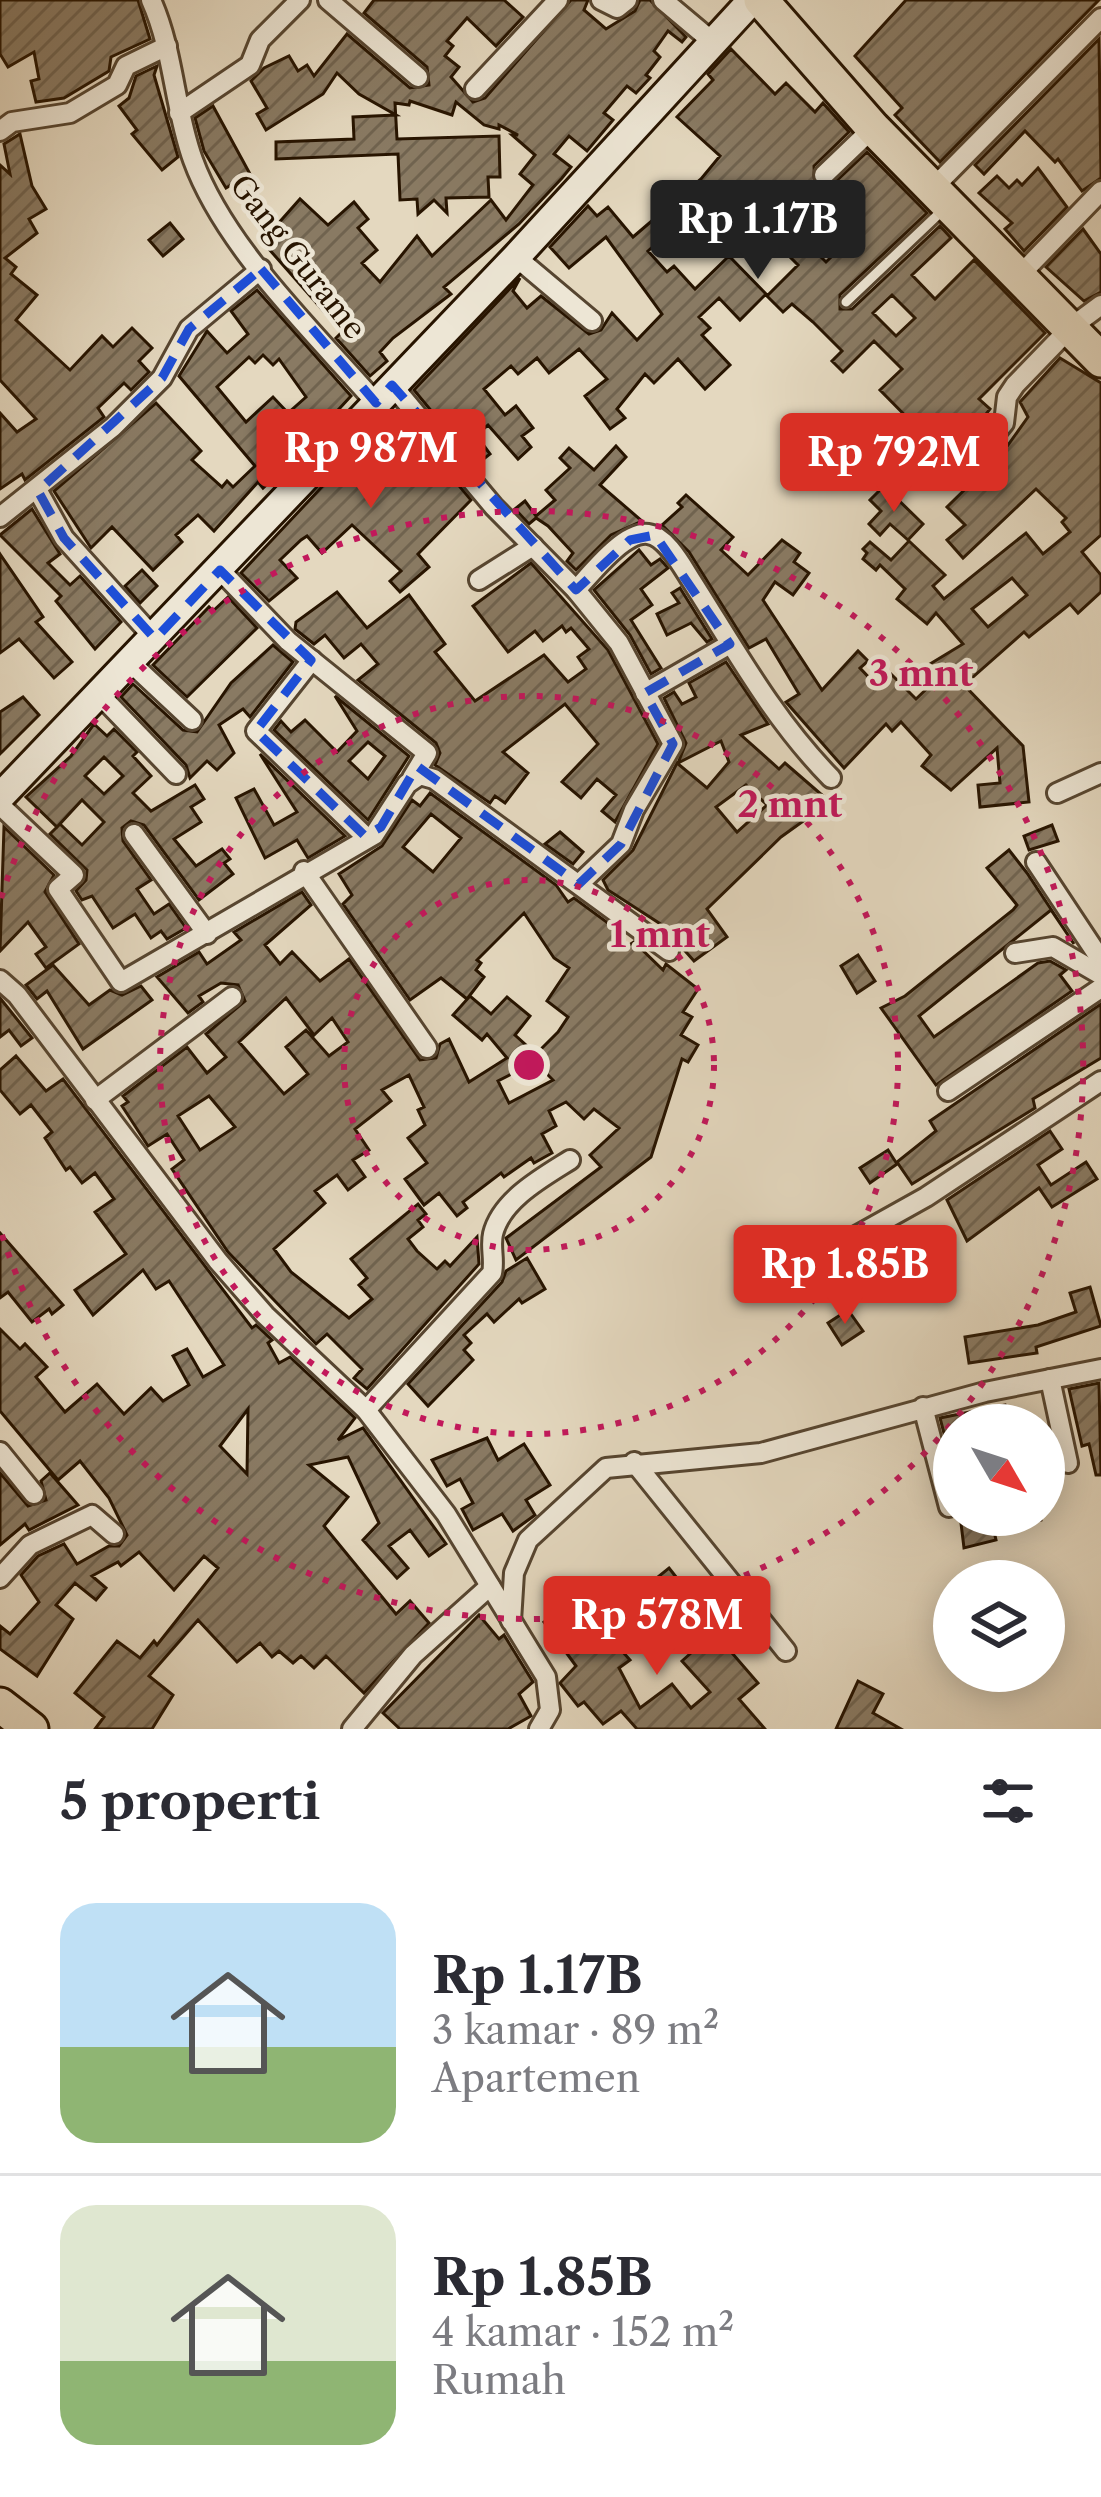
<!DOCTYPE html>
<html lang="id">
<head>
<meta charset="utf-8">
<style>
  body { margin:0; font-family:"Libre Caslon Text",serif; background:#f2f2f3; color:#2b2b33; height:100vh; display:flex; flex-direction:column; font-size:45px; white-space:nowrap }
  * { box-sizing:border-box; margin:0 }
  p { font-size:39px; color:#7c7c81 }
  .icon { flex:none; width:66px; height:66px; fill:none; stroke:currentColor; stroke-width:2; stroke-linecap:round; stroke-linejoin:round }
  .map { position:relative; height:1729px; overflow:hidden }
  .drawer { display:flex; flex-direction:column; background:#fff; flex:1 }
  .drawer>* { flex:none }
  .needle { width:78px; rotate:129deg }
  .fabs { position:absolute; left:933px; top:1404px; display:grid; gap:24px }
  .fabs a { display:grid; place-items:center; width:132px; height:132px; border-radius:50%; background:#fff; box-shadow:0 6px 30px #0003; font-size:60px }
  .price { position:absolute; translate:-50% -102px; padding:0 27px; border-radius:12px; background:#d93025; color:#fff; font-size:39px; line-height:78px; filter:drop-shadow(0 3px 6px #0008) }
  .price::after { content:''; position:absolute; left:50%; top:72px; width:36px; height:27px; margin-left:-18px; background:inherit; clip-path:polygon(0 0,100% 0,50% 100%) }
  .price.on { background:#222; color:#fff }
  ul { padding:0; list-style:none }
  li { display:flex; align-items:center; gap:36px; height:300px; padding:0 60px }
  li+li { border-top:3px solid #e1e1e2 }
  li span { display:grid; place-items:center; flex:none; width:336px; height:240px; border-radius:36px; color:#555 }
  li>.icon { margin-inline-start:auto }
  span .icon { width:144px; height:144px; fill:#fffc; stroke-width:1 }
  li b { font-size:51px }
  h2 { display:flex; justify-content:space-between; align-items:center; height:144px; padding:0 60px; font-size:51px }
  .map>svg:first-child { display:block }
  .building { fill:url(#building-hatch); stroke:#271400; stroke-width:3; fill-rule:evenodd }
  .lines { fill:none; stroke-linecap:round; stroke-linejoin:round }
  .lane-casing { stroke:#564530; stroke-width:15 }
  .street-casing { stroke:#564530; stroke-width:24 }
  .secondary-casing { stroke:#271400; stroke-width:33 }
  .highway-casing { stroke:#271400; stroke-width:39 }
  .lane { stroke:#ede6d5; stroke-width:9 }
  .street { stroke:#ede6d5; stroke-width:18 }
  .secondary { stroke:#ede6d5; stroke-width:27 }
  .highway { stroke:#e4d8bf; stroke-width:33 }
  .marked { fill:none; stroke:#1d4ed8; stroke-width:9; stroke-dasharray:24 15; stroke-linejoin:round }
  .ring { fill:none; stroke:#c2185b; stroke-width:6; stroke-dasharray:6 12 }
  .labels { text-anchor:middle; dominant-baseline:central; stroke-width:9; stroke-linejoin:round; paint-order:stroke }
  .street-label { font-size:30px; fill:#271400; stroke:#ede6d5 }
  .centre { fill:#c2185b; stroke:#ede6d5; stroke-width:6 }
  .ring-label { font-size:36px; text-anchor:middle; font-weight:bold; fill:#c2185b; stroke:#ede6d5; stroke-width:9; stroke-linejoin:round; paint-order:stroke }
</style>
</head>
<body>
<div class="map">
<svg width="1101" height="1729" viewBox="0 0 1101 1729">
  <defs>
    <pattern id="building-hatch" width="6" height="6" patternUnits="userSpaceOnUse" patternTransform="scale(3)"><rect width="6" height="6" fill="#897a63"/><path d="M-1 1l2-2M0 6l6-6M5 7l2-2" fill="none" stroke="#70634f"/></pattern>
  </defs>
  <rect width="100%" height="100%" fill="#e4d8bf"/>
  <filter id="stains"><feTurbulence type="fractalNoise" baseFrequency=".00167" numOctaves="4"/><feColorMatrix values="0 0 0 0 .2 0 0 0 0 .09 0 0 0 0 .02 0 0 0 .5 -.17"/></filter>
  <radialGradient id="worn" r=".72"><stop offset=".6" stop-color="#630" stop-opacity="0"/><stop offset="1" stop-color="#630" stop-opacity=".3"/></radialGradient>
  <!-- building -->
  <g class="building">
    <polygon points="0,0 138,0 150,39 111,57 109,71 64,98 36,102 31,81 39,79 34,52 8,67 0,54"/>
    <polygon points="374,0 504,0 523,17 496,46 467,18 447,41 453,46 445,56 459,67 451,77 473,102 485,98 571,0 588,0 584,10 606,29 635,11 640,0 650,0 686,37 682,42 668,31 654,51 660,57 646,75 650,78 636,93 627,86 604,113 613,120 587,151 569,136 554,154 571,167 562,178 519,224 444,287 451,294 393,338 380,352 387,361 370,376 336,338 342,332 268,248 275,240 268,235 300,199 328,225 354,202 368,219 358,228 377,250 362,263 380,282 417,236 432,256 491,200 506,220 533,185 520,174 535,155 512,135 518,135 499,125 499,129 484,125 456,102 452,115 410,101 409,105 395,103 397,139 499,136 500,177 488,177 489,197 446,198 447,213 434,200 418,214 417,199 400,200 398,154 276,159 276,142 354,139 353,117 396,115 359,94 337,73 323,94 266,130 257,114 267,108 251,81 264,68 289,56 298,71 307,65 314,76 347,34 410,88 429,85 427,67 364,13"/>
    <polygon points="906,0 1099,0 940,162 895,115 902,108 855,56"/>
    <polygon points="1099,39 1101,178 1082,191 1058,159 1055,162 1025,131 984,174 975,165"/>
    <path d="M731 49 775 94 786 83 815 112 823 103 849 132 814 166 815 185H832L867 152 927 213 840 295V309H852L940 226 951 238 912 275 935 299 974 260 1045 333 979 399 990 409 950 461 880 390 902 369 874 341 843 372 832 361 842 351 813 322 792 304 783 312 767 296 798 265 770 237 763 244 742 224 732 234 701 202 648 251 667 272 674 266 695 289 729 256 766 294 740 320 719 298 699 317 710 328 702 335 730 365 705 389 678 359 654 383 645 374 617 409 625 418 610 429 585 396 607 379 579 349 549 373 537 358 518 374 511 366 484 389 505 415 516 406 533 428 522 436 531 447 518 459 488 425 476 435 490 454 476 465 414 390 520 278 513 291 527 308 541 296 589 334 601 330 612 313 637 340 662 314 606 237 569 268 550 247 588 206 597 216 608 207 633 237 701 179 720 156 677 117 713 80 708 74ZM835 209 840 214 845 209 862 227 826 262 804 240ZM892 295 915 318 896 336 873 313Z"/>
    <polygon points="157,66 154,75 178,157 162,170 132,134 137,130 119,106 129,98 136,76"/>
    <polygon points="213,106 250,174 226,188 204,151 195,118"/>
    <polygon points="20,134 32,186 46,209 29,219 37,233 5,258 16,267 11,274 37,295 16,320 70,370 102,336 113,347 132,328 152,348 139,361 149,372 131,390 124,383 98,408 104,417 25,480 22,474 0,489 0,413 17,432 36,419 0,380 0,165 10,174 4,144"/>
    <polygon points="1038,168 1067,207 1024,251 1005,229 1012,223 979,193 997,176 1009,188 1017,180 1022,185"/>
    <polygon points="170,223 183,239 163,256 149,240"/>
    <polygon points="1083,229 1101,254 1101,292 1084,301 1046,267"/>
    <path d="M257 290 351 396 314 436 302 424 285 440 282 437 265 453 278 467 274 478 263 488 258 482 214 531 198 515 176 535 182 542 153 570 112 527 91 548 54 491 156 403 201 451 192 460 222 487 227 481 233 487 255 466 179 376 207 331 227 353 248 334 231 311ZM263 355 273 365 279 359 306 397 288 413 273 397 246 422 217 387 249 357 255 363Z"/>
    <path d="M1060 358 1101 383V535L1082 552 1101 575V592L1078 613 1070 604 1029 637 1024 632 964 685 1023 746 1029 802 980 807 978 785 1000 783 997 748 951 790 922 766 931 755 901 722 892 731 886 724 844 768 786 702 799 694 766 639 749 648 689 552 662 525 682 507 678 503 686 495 733 537 721 550 748 575 782 540 800 553 794 562 809 573 793 595 775 582 763 600 822 690 858 651 868 661 860 668 878 687 891 674 916 699 937 679 925 667 963 644 936 613 927 624 897 599 905 589 880 565 876 570 863 559 867 553 863 549 870 542 891 560 909 541 945 575 933 586 944 599 1026 533 1043 554 1070 532 1062 522 1066 518 1036 489 963 558 947 540 965 525 947 507 1003 452 1028 417 1020 402ZM1012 578 1027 595 988 627 972 609Z"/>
    <polygon points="404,420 471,500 418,554 429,567 400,592 390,581 401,571 352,525 322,553 307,536 301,540 280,560 297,578 269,601 241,573 348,459 354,465"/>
    <polygon points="616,446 626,457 600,485 642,521 611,535 576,570 567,561 573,553 548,526 536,518 529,524 515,509 525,501 536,516 555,500 546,490 570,468 560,458 569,448 594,470"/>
    <polygon points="884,486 923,524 908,540 890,524 880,535 869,524 881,511 870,500"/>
    <polygon points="32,509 60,554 48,563 70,585 80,576 121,622 95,649 56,601 61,596 0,535"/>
    <polygon points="639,550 651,565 660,559 668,568 641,589 652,605 631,620 661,668 651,674 630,635 594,590"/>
    <polygon points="0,554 43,617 36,622 72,662 54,678 19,639 0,653"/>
    <polygon points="531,563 608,650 658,744 615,822 602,811 616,795 597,779 581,798 562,782 598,744 565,704 503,752 528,773 505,803 495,796 490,803 435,765 440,753 436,743 358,680 378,664 361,644 344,658 325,635 314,644 295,629 296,622 337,592 367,628 409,595 445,644 435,652 475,701 544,655 568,682 586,669 578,657 589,649 571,628 566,632 562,626 543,641 535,631 508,652 473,606"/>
    <polygon points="142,570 157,586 140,603 125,586"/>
    <polygon points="680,588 712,639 707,642 691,623 667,635 657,614 679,603 672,593"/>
    <polygon points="228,597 257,628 187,697 153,665 209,607 213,611"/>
    <polygon points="273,645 293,662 250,717 243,709 219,725 234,753 217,770 207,761 190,778 186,765 121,697 133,684 183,730 197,732 231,683"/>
    <path d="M726 662 768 724 741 735 779 769 785 763 830 802 781 837 707 909 727 937 694 961 662 925 608 890 603 880 633 850 677 763 707 788 729 762 721 741 678 763 686 743 664 698 674 692 682 704 696 697 689 683ZM746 785 767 805 737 832 716 807Z"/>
    <path d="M335 696 409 756 368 820 274 730 281 721 291 732 305 720 337 752 357 731ZM368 742 385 756 368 779 349 761Z"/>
    <polygon points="23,697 39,715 0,754 0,712"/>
    <path d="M94 724 107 736 114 729 137 752 133 756 151 776 133 793 151 811 195 785 204 799 191 807 201 822 174 839 196 866 222 849 230 859 224 863 233 874 199 900 144 825 131 821 122 828 123 841 151 880 137 889 154 914 169 904 186 928 167 939 161 931 151 938 135 914 113 928 92 896 82 900 76 891 86 880 87 870 50 834 60 824 82 845 104 822 82 800 57 827 26 797 71 756ZM104 757 123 776 104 794 85 776Z"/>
    <polygon points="260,754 345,836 308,858 297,840 265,858 236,798 254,789 274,825 297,812"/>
    <path d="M430 793 556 885 568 902 574 898 608 923 626 947 634 942 663 970 666 964 698 989 683 1012 692 1017 681 1035 698 1045 688 1062 682 1059 651 1157 516 1260 506 1238 601 1167 590 1155 619 1128 594 1109 584 1119 566 1102 549 1111 556 1126 542 1134 552 1153 534 1163 531 1158 504 1177 501 1173 463 1202 467 1208 457 1216 439 1193 424 1205 405 1179 427 1163 408 1138 425 1125 418 1110 424 1107 409 1075 382 1090 391 1101 355 1129 369 1150 353 1160 365 1177 348 1190 337 1175 315 1191 325 1203 274 1249 291 1272 349 1318 372 1299 359 1285 367 1278 351 1259 418 1204 426 1214 418 1220 423 1227 408 1239 417 1251 437 1269 445 1261 450 1266 477 1237 479 1264 367 1389 354 1378 362 1369 327 1334 316 1344 228 1252 172 1169 184 1160 167 1134 148 1146 122 1106 128 1102 123 1096 187 1047 207 1073 226 1057 206 1034 245 1001 238 985 221 983 199 996 203 1002 188 1013 157 977 199 952 207 964 241 940 234 932 302 892 311 905 265 945 280 964 292 952 320 981 349 959 420 1060 436 1058 440 1044 449 1039 469 1082 507 1058 487 1034 482 1040 453 1015 470 996 491 1014 507 997 530 1016 515 1035 536 1054 558 1032 568 1017 547 1001 569 968 554 958 524 913 477 960 481 963 476 970 484 977 467 999 441 978 410 1000 343 904 352 895 339 874 382 846 412 800 420 806ZM431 814 461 838 433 872 403 847ZM286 998 314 1035 332 1018 348 1042 329 1056 306 1030 286 1047 308 1074 284 1094 239 1042ZM535 1062 553 1080 509 1103 498 1081ZM209 1096 235 1127 200 1150 178 1116Z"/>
    <polygon points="1052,825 1058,841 1029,850 1024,836"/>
    <polygon points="4,827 54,875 45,892 79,944 46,968 36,954 46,947 28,922 0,951"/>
    <polygon points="560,832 583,852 573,864 545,844"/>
    <polygon points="1009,850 1027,873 1074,944 1051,910 919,1016 934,1037 1038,963 1050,961 1066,970 1060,975 1072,991 936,1085 881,1008 905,996 1013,910 1017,905 987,868"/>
    <polygon points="858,955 875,981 857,993 841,966"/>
    <polygon points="53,965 89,1005 110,990 122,995 141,986 152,1000 83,1049 47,991 37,999 26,985"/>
    <polygon points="0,998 32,1038 21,1046 9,1030 0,1037"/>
    <polygon points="1101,1004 1101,1058 1033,1099 1035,1108 912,1184 897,1162 936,1131 930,1121"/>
    <path d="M16 1056 46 1091 63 1079 252 1328 256 1325 272 1340 268 1343 279 1363 290 1357 355 1418 338 1440 363 1428 446 1544 429 1556 410 1530 389 1546 408 1568 397 1578 363 1540 379 1523 348 1457 309 1465 348 1497 324 1526 396 1614 410 1601 429 1623 364 1693 326 1656 314 1668 301 1656 293 1663 279 1651 272 1657 260 1643 237 1662 198 1620 149 1676 173 1695 152 1729H95L104 1717 75 1693 117 1641 140 1658 154 1641 157 1645 218 1568 204 1556 174 1590 139 1552 121 1566 118 1562 92 1576 106 1588 96 1600 75 1583 56 1605 73 1619 37 1676 0 1649V1626L10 1634 39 1602 21 1575 38 1556 64 1544 77 1564 109 1546H119L127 1535 109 1498 80 1461 58 1480 0 1411V1329L20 1349 25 1344 47 1367 36 1377 65 1412 97 1384 124 1414 151 1388 163 1401 189 1385 173 1356 187 1349 203 1377 224 1365 169 1281 156 1289 143 1270 93 1315 75 1290 126 1254 95 1212 114 1199 95 1173 82 1183 70 1167 66 1170 45 1138 52 1132 31 1105 20 1114 0 1090V1070ZM248 1409 247 1474 220 1446Z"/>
    <polygon points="1050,1131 1062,1149 1038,1165 1051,1185 1086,1162 1097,1179 1052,1207 1039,1188 967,1241 947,1200"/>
    <polygon points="888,1150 897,1164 870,1183 860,1168"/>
    <polygon points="0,1233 63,1305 52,1314 49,1309 32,1322 8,1292 0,1298"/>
    <polygon points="527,1258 545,1289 522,1303 519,1299 494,1322 487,1314 464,1335 471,1343 464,1350 473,1360 428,1406 408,1384 502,1282 506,1271"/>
    <polygon points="1090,1287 1101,1326 1036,1347 1037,1353 969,1363 965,1337 1038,1325 1076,1312 1070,1293"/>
    <polygon points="848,1310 863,1331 842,1345 828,1323"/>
    <polygon points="1099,1383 1101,1475 1096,1475 1089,1444 1082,1446 1069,1389"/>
    <polygon points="1005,1405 1009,1425 954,1425 952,1464 940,1418"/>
    <polygon points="487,1438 498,1460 524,1444 550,1485 526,1500 535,1515 513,1531 502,1514 473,1530 462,1509 473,1503 460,1479 447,1486 432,1460"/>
    <polygon points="0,1473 28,1506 46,1500 41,1481 50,1473 78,1505 29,1530 25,1524 0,1545"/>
    <polygon points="960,1515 1041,1515 1041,1520 994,1531 996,1540 964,1548"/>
    <polygon points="669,1568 684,1587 663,1604 648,1585"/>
    <polygon points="573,1600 600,1636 605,1632 630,1660 619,1668 640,1708 672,1684 691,1708 710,1692 682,1661 728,1620 723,1615 733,1606 750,1628 732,1653 758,1683 739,1699 765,1729 637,1729 621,1711 603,1724 584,1702 578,1706 560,1683 576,1666 544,1622"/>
    <polygon points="479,1615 499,1639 504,1635 533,1682 519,1694 531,1716 508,1729 400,1729 383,1713"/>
    <polygon points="858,1681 883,1694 873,1713 901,1729 836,1729"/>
  </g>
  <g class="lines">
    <defs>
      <polyline id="lane" points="846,302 945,208"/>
      <g id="street">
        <path d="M151 0C174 51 174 108 193 160 225 248 315 333 376 403"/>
        <polyline points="328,0 418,77"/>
        <polyline points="601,0 617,8 627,0"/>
        <polyline points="663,0 713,42"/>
        <polyline points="475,89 558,0"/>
        <polyline points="179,113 250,65 260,40 300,0"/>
        <polyline points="0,131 12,122 70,113 117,85 126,66 167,46"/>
        <polyline points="824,175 873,128"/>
        <polyline points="933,188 1101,18"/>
        <polyline points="516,257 592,321"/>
        <polyline points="1019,276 1101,191"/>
        <path d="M392 385 494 507 576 590C591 574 624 531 648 534 666 536 682 566 691 580 735 649 773 719 831 778"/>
        <polyline points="964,471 1004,423 1007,397 1015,385 1070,328 1101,305"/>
        <polyline points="38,491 64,538 155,639"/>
        <polyline points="0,517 113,427 162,378 189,329 261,269"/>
        <polyline points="220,570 288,641 427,753 412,778"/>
        <polyline points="479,580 533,546"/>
        <polyline points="576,590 619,643 673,744 634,810 621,844 579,884"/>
        <polyline points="312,660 256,731 365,836"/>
        <polyline points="131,663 192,720"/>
        <polyline points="645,693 730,644"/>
        <polyline points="100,695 176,774"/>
        <polyline points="1057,793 1101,773"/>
        <polyline points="0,805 74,875 58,889 121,982 374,835 407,784 420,775 434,779 669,951"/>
        <polyline points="134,834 207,934"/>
        <polyline points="1036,862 1101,960"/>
        <polyline points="304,871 427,1048"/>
        <polyline points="1015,953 1053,947 1101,975"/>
        <polyline points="0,980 17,995 218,1261 265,1315 366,1410 446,1514 546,1677 550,1710 539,1729"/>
        <polyline points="948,1091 1101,988"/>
        <polyline points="95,1100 232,997"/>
        <polyline points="840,1245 926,1197 1101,1081"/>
        <polyline points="1050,1379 1068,1463"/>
        <polyline points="923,1407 949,1507"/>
        <path d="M366 1410 492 1273C495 1260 490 1247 493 1234 501 1200 543 1177 570 1160"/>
        <polyline points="0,1452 34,1494"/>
        <polyline points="634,1462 786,1651"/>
        <polyline points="0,1578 30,1545 92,1515 114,1534"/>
        <polyline points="511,1621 514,1573 528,1540 606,1468 761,1453 985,1392 1101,1369"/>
        <polyline points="352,1729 413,1655 490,1586"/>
      </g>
      <polyline id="secondary" points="0,797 516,257 752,0"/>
      <g id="highway">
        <polyline points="761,0 873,128 1101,360"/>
        <polyline points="0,1705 31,1729"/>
      </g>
    </defs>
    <!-- lane casing -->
    <use href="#lane" class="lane-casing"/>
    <!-- street casing -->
    <use href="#street" class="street-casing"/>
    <!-- secondary casing -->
    <use href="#secondary" class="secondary-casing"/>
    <!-- highway casing -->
    <use href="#highway" class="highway-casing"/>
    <!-- lane -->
    <use href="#lane" class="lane"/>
    <!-- street -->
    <use href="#street" class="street"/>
    <!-- secondary -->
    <use href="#secondary" class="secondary"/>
    <!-- highway -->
    <use href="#highway" class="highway"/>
  </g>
  <!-- marked area -->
  <path class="marked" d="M261 269 376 403 392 385 576 590 630 540 655 535 730 644 645 693 673 744 621 844 579 884 417 766 381 827 365 836 256 731 311 660 220 570 155 639 64 538 38 491 162 378 189 329Z"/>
  <!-- distance rings -->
  <g class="ring">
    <circle cx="529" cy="1065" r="185"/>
    <circle cx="529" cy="1065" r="369"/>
    <path d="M1 898A554 554 0 1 1 1 1232"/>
  </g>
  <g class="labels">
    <!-- street labels -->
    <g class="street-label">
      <text transform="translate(298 257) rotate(52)">Gang Gurame</text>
    </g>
  </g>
  <circle cx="529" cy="1065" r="18" class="centre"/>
  <g class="ring-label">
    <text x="921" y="686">3 mnt</text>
    <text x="790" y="817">2 mnt</text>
    <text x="660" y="947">1 mnt</text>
  </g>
  <rect width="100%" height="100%" filter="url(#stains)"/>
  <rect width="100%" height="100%" fill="url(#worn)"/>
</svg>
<div class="fabs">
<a><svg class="needle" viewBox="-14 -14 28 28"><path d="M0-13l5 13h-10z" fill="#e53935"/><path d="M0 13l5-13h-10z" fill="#7c7c81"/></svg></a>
<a><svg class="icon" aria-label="layers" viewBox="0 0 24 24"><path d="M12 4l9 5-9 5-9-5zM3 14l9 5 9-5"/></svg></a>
</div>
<b class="price on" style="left:758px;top:282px">Rp 1.17B</b>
<b class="price" style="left:371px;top:511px">Rp 987M</b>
<b class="price" style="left:894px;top:515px">Rp 792M</b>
<b class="price" style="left:845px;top:1327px">Rp 1.85B</b>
<b class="price" style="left:657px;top:1678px">Rp 578M</b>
</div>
<section class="drawer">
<h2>5 properti<svg class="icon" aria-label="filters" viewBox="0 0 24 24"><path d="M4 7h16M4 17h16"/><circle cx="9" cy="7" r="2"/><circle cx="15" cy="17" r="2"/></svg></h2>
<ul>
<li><span style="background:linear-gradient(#bfe0f5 60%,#8fb573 0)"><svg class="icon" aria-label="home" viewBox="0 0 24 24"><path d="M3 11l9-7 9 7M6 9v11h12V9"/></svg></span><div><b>Rp 1.17B</b><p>3 kamar · 89 m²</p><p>Apartemen</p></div></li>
<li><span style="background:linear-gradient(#dfe7d0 65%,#8fb573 0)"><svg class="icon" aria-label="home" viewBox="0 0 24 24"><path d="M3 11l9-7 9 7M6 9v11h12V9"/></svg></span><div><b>Rp 1.85B</b><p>4 kamar · 152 m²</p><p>Rumah</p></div></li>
</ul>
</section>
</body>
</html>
